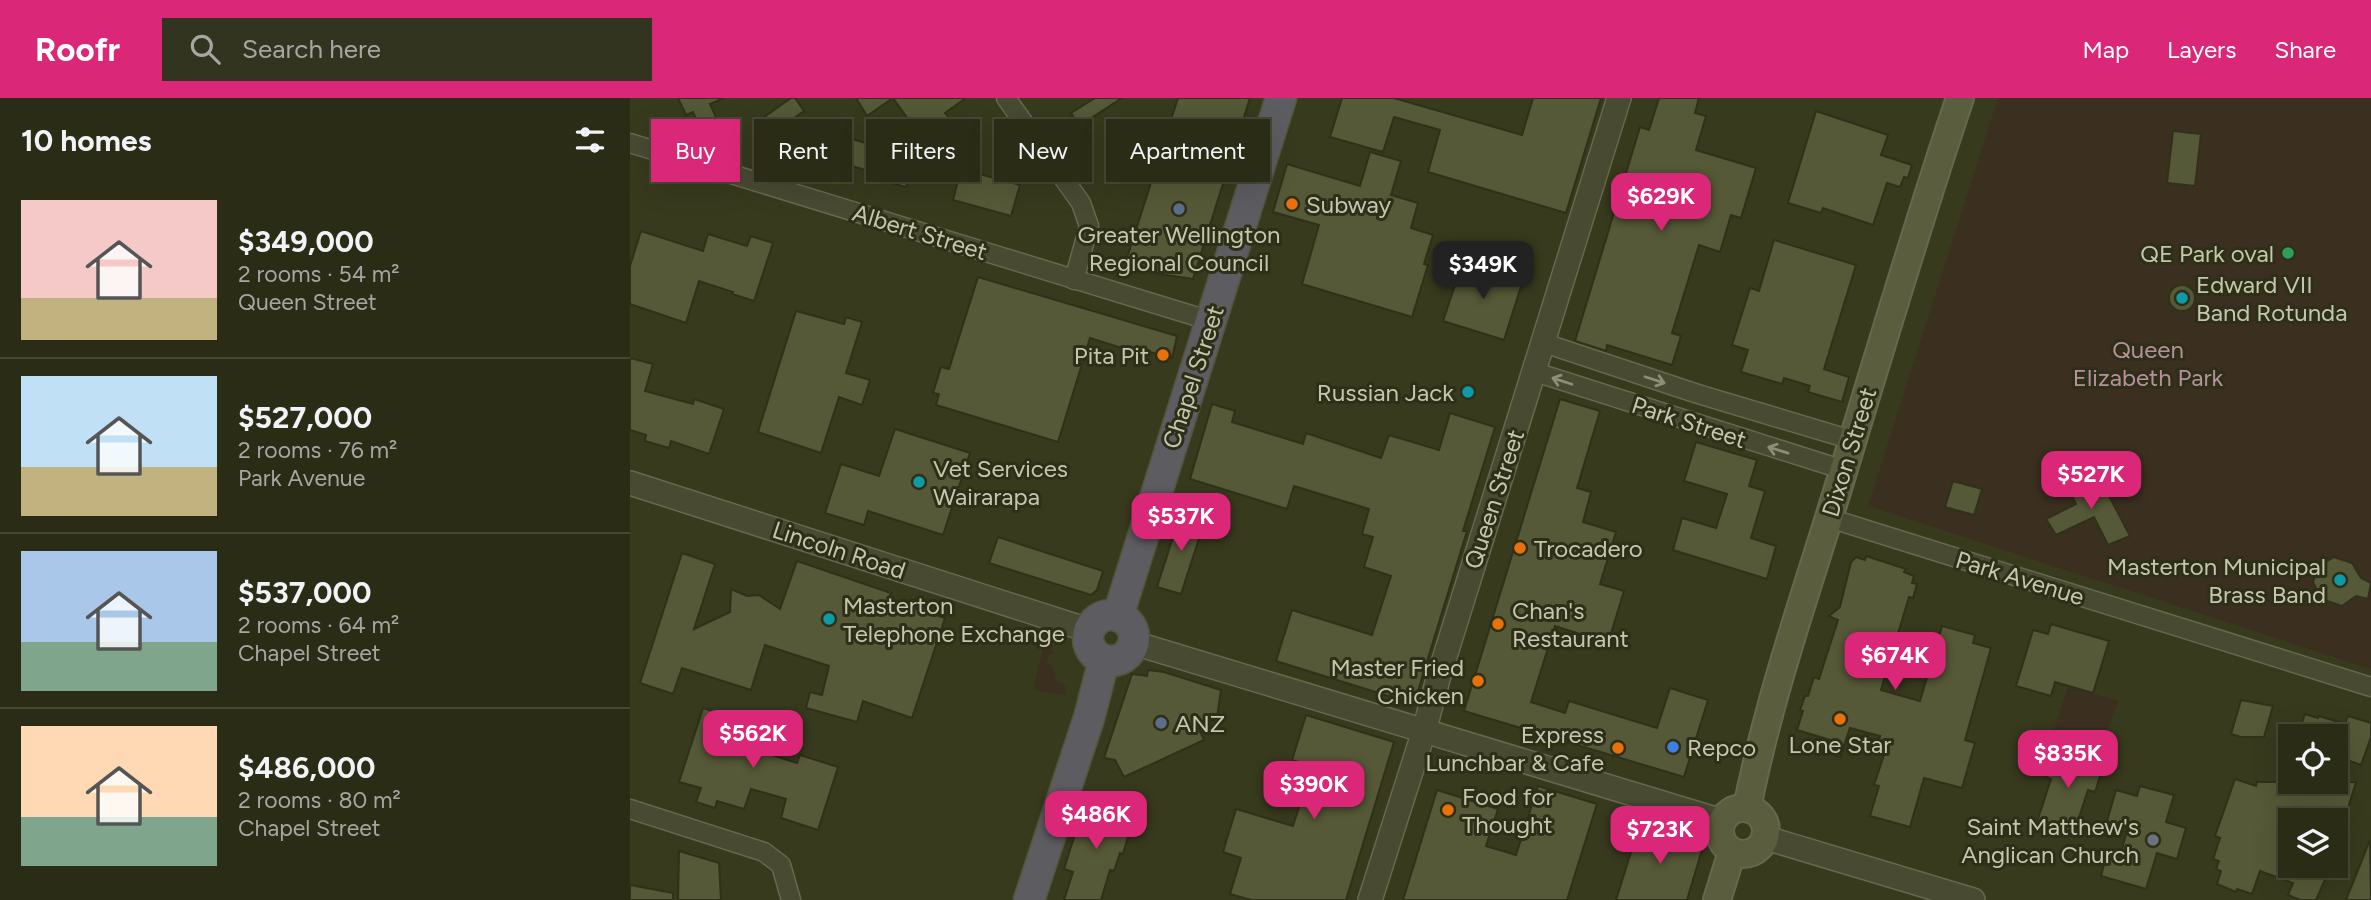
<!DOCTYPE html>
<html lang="en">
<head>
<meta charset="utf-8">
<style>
  body { margin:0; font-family:Figtree,sans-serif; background:#32341f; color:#f1f3f6; height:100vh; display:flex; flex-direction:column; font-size:26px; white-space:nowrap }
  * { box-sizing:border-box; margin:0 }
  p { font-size:23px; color:#a5a7a1 }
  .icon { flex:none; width:38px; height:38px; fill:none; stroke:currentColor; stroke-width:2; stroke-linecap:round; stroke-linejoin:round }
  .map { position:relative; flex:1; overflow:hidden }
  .details { display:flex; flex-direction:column; background:#2a2c16; width:630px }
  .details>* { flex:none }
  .banner { position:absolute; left:21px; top:21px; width:665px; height:63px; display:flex; gap:14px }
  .fabs { position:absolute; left:1648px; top:626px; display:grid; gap:14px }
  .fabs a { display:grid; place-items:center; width:70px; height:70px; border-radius:0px; background:#2a2c16; box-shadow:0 7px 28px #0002,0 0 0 2px #464835; font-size:35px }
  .price { position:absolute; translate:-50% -60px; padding:0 16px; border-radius:14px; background:#db2777; color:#fff; font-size:23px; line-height:46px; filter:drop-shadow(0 2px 4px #0008) }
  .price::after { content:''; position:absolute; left:50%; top:42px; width:21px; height:16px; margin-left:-10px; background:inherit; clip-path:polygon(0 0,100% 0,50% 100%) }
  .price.on { background:#222; color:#fff }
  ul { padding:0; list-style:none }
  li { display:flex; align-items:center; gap:21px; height:175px; padding:0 21px }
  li+li { border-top:2px solid #464835 }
  li span { display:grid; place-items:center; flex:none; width:196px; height:140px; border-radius:0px; color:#555 }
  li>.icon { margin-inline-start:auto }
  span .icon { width:84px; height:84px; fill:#fffc; stroke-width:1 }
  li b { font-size:30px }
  h2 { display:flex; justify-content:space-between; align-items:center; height:84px; padding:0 21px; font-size:30px }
  .chip { padding:0 24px; border-radius:0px; background:#2a2c16; box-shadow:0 7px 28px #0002,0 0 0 2px #464835; font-size:24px; line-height:63px }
  .chip.on { background:#db2777; color:#fff }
  header { display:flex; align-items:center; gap:42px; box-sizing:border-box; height:98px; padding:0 35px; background:#db2777; color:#fff }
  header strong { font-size:33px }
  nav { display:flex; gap:38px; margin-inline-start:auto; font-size:24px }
  .search { width:490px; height:63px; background:#32341f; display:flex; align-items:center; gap:18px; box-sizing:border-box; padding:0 24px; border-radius:0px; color:#a5a7a1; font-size:26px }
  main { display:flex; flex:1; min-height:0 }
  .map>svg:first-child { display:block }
  .green { fill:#3b3020 }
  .building { fill:#565937; stroke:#2f3119; stroke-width:2 }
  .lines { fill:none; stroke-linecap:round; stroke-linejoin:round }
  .minor-casing { stroke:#66684f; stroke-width:21 }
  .tertiary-casing { stroke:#66684f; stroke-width:26 }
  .secondary-casing { stroke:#66684f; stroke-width:30 }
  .trunk-casing { stroke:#53553c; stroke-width:33 }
  .minor { stroke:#484a32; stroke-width:18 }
  .tertiary { stroke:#484a32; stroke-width:23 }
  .secondary { stroke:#5a5e3f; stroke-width:26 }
  .trunk { stroke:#5d5c60; stroke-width:30 }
  .oneway { stroke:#8c8f75 }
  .food-dot { fill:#e8710a; stroke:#2d2f18; stroke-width:2.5 }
  .service-dot { fill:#5c6f8a; stroke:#2d2f18; stroke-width:2.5 }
  .leisure-dot { fill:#2e9e5b; stroke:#2d2f18; stroke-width:2.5 }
  .culture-dot { fill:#0f9aa8; stroke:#2d2f18; stroke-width:2.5 }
  .shop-dot { fill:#3f7fe0; stroke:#2d2f18; stroke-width:2.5 }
  .worship-dot { fill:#6b7280; stroke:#2d2f18; stroke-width:2.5 }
  .labels { text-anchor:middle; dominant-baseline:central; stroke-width:6; stroke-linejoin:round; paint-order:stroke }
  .poi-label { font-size:24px; fill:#c4c7ac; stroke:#2d2f18; text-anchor:start }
  .street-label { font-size:24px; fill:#c4c7ac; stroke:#2d2f18 }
  .park-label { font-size:24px; fill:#b8909c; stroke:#2d2f18 }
</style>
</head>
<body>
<header>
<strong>Roofr</strong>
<div class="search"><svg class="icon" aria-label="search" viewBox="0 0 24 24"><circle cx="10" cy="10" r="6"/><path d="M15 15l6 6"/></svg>Search here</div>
<nav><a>Map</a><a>Layers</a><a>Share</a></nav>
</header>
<main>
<section class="details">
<h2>10 homes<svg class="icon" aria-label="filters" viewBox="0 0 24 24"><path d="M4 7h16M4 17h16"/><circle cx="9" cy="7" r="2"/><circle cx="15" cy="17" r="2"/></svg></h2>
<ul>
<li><span style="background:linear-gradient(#f6c9c9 70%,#c2b280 0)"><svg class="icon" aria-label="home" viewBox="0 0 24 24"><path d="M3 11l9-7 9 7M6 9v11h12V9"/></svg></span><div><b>$349,000</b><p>2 rooms · 54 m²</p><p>Queen Street</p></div></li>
<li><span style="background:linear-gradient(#bfe0f5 65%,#c2b280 0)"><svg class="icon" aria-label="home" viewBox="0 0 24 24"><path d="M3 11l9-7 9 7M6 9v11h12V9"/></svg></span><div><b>$527,000</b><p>2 rooms · 76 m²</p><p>Park Avenue</p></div></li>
<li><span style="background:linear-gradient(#a9c7e8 65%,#7fa58c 0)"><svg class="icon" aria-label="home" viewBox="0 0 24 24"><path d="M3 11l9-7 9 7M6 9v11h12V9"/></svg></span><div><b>$537,000</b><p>2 rooms · 64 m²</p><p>Chapel Street</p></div></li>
<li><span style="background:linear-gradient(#ffd9b3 65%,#7fa58c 0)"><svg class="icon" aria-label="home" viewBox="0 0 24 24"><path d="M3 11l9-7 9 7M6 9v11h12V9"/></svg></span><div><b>$486,000</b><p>2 rooms · 80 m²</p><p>Chapel Street</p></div></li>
</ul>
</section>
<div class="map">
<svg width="1741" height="802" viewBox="0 0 1741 802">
  <rect width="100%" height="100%" fill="#383a1e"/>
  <!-- green -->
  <g class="green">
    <polygon points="1368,0 1741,0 1741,571 1238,408"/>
    <polygon points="415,540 421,544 423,556 419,556 417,566 421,566 426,577 424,578 428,585 432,585 436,589 436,597 403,592"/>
    <polygon points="1438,588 1488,603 1468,661 1431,650 1428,659 1422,658 1421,662 1415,660"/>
  </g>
  <!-- building -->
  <g class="building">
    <polygon points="48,0 94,0 80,6 88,24 71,32 63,14 56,17"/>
    <polygon points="161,0 165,0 174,13 140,37 130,22"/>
    <polygon points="226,0 336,0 315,15 318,19 290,38 263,0 237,18"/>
    <polygon points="465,0 492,0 449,28 441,15"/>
    <polygon points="548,0 620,0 563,181 529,176 497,160"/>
    <polygon points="712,0 764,0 892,37 903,0 971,0 936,115 798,74 810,32 764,19 753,54 700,39"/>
    <polygon points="1029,0 1069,0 1065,15 1076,18 1066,52 1126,70 1111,120 1101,117 1090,154 1069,147 1042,235 1051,238 1042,267 977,247 976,253 945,243 1010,29 1019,32"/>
    <polygon points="1186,13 1258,37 1251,57 1282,67 1278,80 1274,79 1270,89 1257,85 1243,127 1193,110 1191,115 1158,105"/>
    <polygon points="175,28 261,52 256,45 286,53 276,89 237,78 239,73 185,58 182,67 165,62"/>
    <polygon points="1543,33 1571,36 1565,88 1537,85"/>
    <polygon points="740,54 771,63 761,97 788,105 781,130 803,137 794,166 798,167 782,219 672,186 689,127 643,114 657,66 730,88"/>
    <polygon points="331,71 390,87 381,118 323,102"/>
    <polygon points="11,133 73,153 78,136 117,148 121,138 143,145 124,203 102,196 103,194 69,183 56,225 0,206 0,168"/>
    <polygon points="1144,142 1226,167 1194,271 1219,279 1212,304 1178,294 1180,288 1154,280 1152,286 1111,274 1118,252 1102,247 1120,190 1129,193"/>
    <polygon points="833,163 893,182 874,242 813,223"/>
    <polygon points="348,179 547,238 542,260 516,253 514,257 460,240 428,344 306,307 309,296 303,295 311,269 319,271"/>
    <circle cx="1552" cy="200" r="13"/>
    <polygon points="166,213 214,226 216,219 232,224 216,275 240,282 232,307 209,299 191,355 128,334"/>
    <polygon points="0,260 23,266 15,293 63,306 64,301 94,311 79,356 41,343 39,350 15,343 16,337 0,332"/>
    <polygon points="930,301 970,313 947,390 961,394 953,424 986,434 970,486 994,493 978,545 925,528 901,604 935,615 939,603 1027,630 1040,590 1078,602 1054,679 834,613"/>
    <polygon points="582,306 605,313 602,324 673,346 676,335 751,360 759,337 809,352 820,315 865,329 833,433 837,433 784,606 646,563 662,512 742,537 761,478 734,469 743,439 732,436 739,411 664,388 657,411 560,381"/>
    <polygon points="265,331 340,355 313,437 238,413 234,427 195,415 211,366 249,378"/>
    <polygon points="1066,344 1127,362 1119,388 1135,393 1121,440 1146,448 1137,481 1043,452 1052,420 1086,430 1097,396 1054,383"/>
    <polygon points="1467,375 1500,438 1478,447 1464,419 1426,437 1416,421 1446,406 1438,389"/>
    <polygon points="1323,383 1352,391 1344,417 1315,409"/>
    <polygon points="551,414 575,422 551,496 527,489"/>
    <polygon points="368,439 473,473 467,492 461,497 359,465"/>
    <polygon points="52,455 85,466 64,531 100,514 101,491 117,498 129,497 150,511 167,463 261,495 258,502 315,520 282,620 233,603 227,624 176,610 180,594 192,597 199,568 135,547 121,592 52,570 43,596 10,585"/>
    <polygon points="1236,458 1276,471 1274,474 1284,478 1282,485 1287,486 1283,500 1279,499 1251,592 1290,603 1312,528 1345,537 1343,545 1361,550 1335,642 1345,645 1332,690 1294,680 1280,729 1240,718 1249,688 1244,687 1254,657 1245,654 1250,638 1220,630 1210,659 1195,654 1200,642 1167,632 1173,613 1170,612 1175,598 1178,598 1184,579 1189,581 1208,522 1199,518 1210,509 1221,464 1226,459 1235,462"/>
    <polygon points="1704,459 1722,465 1731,480 1741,485 1738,501 1726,498 1712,508 1691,501 1683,484 1689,467"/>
    <polygon points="1421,526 1479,543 1463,595 1425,584 1421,598 1386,588 1403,532 1418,536"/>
    <polygon points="518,572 534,574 591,592 587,620 568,629 574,642 494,679 485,662 474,660 502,576 517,578"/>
    <polygon points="1611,602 1643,608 1634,639 1611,639 1601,636"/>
    <polygon points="73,610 137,630 129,653 167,665 170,657 208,669 188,732 151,720 156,701 121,691 114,711 87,703 85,710 66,704 71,690 49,684"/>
    <polygon points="1675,616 1688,620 1689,618 1715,626 1718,618 1741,625 1741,639 1731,667 1706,658 1706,639 1667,639"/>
    <polygon points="676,617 764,644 716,802 621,802 600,796 611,760 593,754 606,711 663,728 682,668 662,662"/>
    <polygon points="1431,650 1468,661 1465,670 1472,672 1465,694 1458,692 1443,738 1406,727 1421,681 1416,679 1422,658 1428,659"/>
    <polygon points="1605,681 1626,688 1627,684 1726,684 1714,723 1661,723 1661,768 1701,768 1686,802 1670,802 1658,797 1663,785 1630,773 1622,796 1607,791 1606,794 1587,786 1591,773 1586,771 1589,763 1583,761 1590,740 1585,738"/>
    <polygon points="908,688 967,706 937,802 773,802 807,692 868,711 856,748 886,757"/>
    <polygon points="1510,688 1544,697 1536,724 1556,730 1547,761 1527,755 1516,791 1471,778 1476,758 1489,762 1498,729 1477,723 1486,692 1507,698"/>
    <polygon points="455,704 504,719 493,756 490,755 484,773 480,772 471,802 434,802 443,774 434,771"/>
    <polygon points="1010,725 1074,745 1057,802 986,802"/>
    <polygon points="1740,742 1741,802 1716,802"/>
    <polygon points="49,753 89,765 91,802 48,802"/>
    <polygon points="0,787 43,795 43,802 0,802"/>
  </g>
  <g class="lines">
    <defs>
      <g id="minor">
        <polyline points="376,0 451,105 459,128 444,182"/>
        <polyline points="0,45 581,223"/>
        <polyline points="914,245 1068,296 1222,342"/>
        <polyline points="905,274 1214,372"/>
        <polyline points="1199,420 1741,589"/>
        <polyline points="0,711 134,754 151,767 161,802"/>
      </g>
      <g id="tertiary">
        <polyline points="0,385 458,532"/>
        <polyline points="504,545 1092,723"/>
        <polyline points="1136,740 1343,802"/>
        <polyline points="740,802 794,633 808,581 989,0"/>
      </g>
      <g id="secondary">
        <circle cx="1113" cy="733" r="23"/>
        <path d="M1117 710C1139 599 1177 492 1210 384 1249 256 1287 127 1330 0"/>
        <polyline points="1087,802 1102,754"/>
      </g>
      <g id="trunk">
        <circle cx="481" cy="540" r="23"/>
        <polyline points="488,518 651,0"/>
        <polyline points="399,802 459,620 474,562"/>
      </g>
    </defs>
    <!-- minor casing -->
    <use href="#minor" class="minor-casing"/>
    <!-- tertiary casing -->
    <use href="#tertiary" class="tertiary-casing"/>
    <!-- secondary casing -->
    <use href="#secondary" class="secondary-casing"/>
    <!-- trunk casing -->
    <use href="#trunk" class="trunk-casing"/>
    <!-- minor -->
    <use href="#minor" class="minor"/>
    <!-- tertiary -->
    <use href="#tertiary" class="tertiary"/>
    <!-- secondary -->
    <use href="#secondary" class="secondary"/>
    <!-- trunk -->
    <use href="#trunk" class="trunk"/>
  </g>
  <!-- one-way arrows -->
  <defs><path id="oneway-shaft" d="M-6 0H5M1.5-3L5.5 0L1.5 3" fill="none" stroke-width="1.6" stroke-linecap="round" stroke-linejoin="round" transform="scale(1.75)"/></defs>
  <g class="oneway">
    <use href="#oneway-shaft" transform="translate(1025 282) rotate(18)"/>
    <use href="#oneway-shaft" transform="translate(932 283) rotate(-162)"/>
    <use href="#oneway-shaft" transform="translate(1148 352) rotate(-163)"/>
  </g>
  <!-- markers -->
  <g class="food-dot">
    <circle cx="662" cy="106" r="7"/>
    <circle cx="533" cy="257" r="7"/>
    <circle cx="890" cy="450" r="7"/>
    <circle cx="868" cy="526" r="7"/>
    <circle cx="848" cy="583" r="7"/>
    <circle cx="1210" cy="621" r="7"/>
    <circle cx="988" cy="650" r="7"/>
    <circle cx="818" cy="712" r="7"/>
  </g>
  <g class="service-dot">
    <circle cx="549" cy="111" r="7"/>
    <circle cx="531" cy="625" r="7"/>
  </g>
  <circle class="leisure-dot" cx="1658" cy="155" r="7"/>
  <g class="culture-dot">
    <circle cx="1552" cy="200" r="7"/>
    <circle cx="838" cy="294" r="7"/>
    <circle cx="289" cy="384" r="7"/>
    <circle cx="1710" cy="482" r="7"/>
    <circle cx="199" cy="521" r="7"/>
  </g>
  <circle class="shop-dot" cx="1043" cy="649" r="7"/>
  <circle class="worship-dot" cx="1523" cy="742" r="7"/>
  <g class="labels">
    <!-- poi labels -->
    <g class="poi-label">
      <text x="676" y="106">Subway</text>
      <text x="549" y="136" text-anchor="middle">Greater Wellington<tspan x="549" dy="28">Regional Council</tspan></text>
      <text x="1644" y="155" text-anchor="end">QE Park oval</text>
      <text x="1566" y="186">Edward VII<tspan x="1566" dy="28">Band Rotunda</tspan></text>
      <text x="519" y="257" text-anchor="end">Pita Pit</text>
      <text x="824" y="294" text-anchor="end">Russian Jack</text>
      <text x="303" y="370">Vet Services<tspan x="303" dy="28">Wairarapa</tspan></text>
      <text x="904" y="450">Trocadero</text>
      <text x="1696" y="468" text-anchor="end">Masterton Municipal<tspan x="1696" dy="28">Brass Band</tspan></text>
      <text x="213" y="507">Masterton<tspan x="213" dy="28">Telephone Exchange</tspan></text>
      <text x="882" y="512">Chan's<tspan x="882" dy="28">Restaurant</tspan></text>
      <text x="834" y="569" text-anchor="end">Master Fried<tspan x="834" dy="28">Chicken</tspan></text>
      <text x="545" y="625">ANZ</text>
      <text x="974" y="636" text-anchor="end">Express<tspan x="974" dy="28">Lunchbar &amp; Cafe</tspan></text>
      <text x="1210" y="646" text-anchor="middle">Lone Star</text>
      <text x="1057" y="649">Repco</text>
      <text x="832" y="698">Food for<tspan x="832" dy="28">Thought</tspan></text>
      <text x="1509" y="728" text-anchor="end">Saint Matthew's<tspan x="1509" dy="28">Anglican Church</tspan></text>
    </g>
    <!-- street labels -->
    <g class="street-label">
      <text transform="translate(290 134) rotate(17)">Albert Street</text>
      <text transform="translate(563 279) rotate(-72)">Chapel Street</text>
      <text transform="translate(1059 324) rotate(18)">Park Street</text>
      <text transform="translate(1219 354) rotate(-73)">Dixon Street</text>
      <text transform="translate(864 401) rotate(-72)">Queen Street</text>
      <text transform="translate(209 452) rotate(18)">Lincoln Road</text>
      <text transform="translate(1390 480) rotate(17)">Park Avenue</text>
    </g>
    <!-- park labels -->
    <g class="park-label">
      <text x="1518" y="251">Queen<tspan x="1518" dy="28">Elizabeth Park</tspan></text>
    </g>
  </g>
</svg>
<div class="fabs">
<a><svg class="icon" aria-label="locate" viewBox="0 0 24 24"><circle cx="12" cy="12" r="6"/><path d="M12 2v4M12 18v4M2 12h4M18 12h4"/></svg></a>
<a><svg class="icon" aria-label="layers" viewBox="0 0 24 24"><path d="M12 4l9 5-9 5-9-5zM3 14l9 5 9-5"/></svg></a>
</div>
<b class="price" style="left:1031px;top:135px">$629K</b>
<b class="price on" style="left:853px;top:203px">$349K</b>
<b class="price" style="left:1461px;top:413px">$527K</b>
<b class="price" style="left:551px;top:455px">$537K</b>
<b class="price" style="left:1265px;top:594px">$674K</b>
<b class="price" style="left:123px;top:672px">$562K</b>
<b class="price" style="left:1438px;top:692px">$835K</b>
<b class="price" style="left:684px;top:723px">$390K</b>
<b class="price" style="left:466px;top:753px">$486K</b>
<b class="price" style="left:1030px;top:768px">$723K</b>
<div class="banner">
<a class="chip on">Buy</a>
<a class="chip">Rent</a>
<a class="chip">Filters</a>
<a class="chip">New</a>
<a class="chip">Apartment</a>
</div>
</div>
</main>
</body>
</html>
